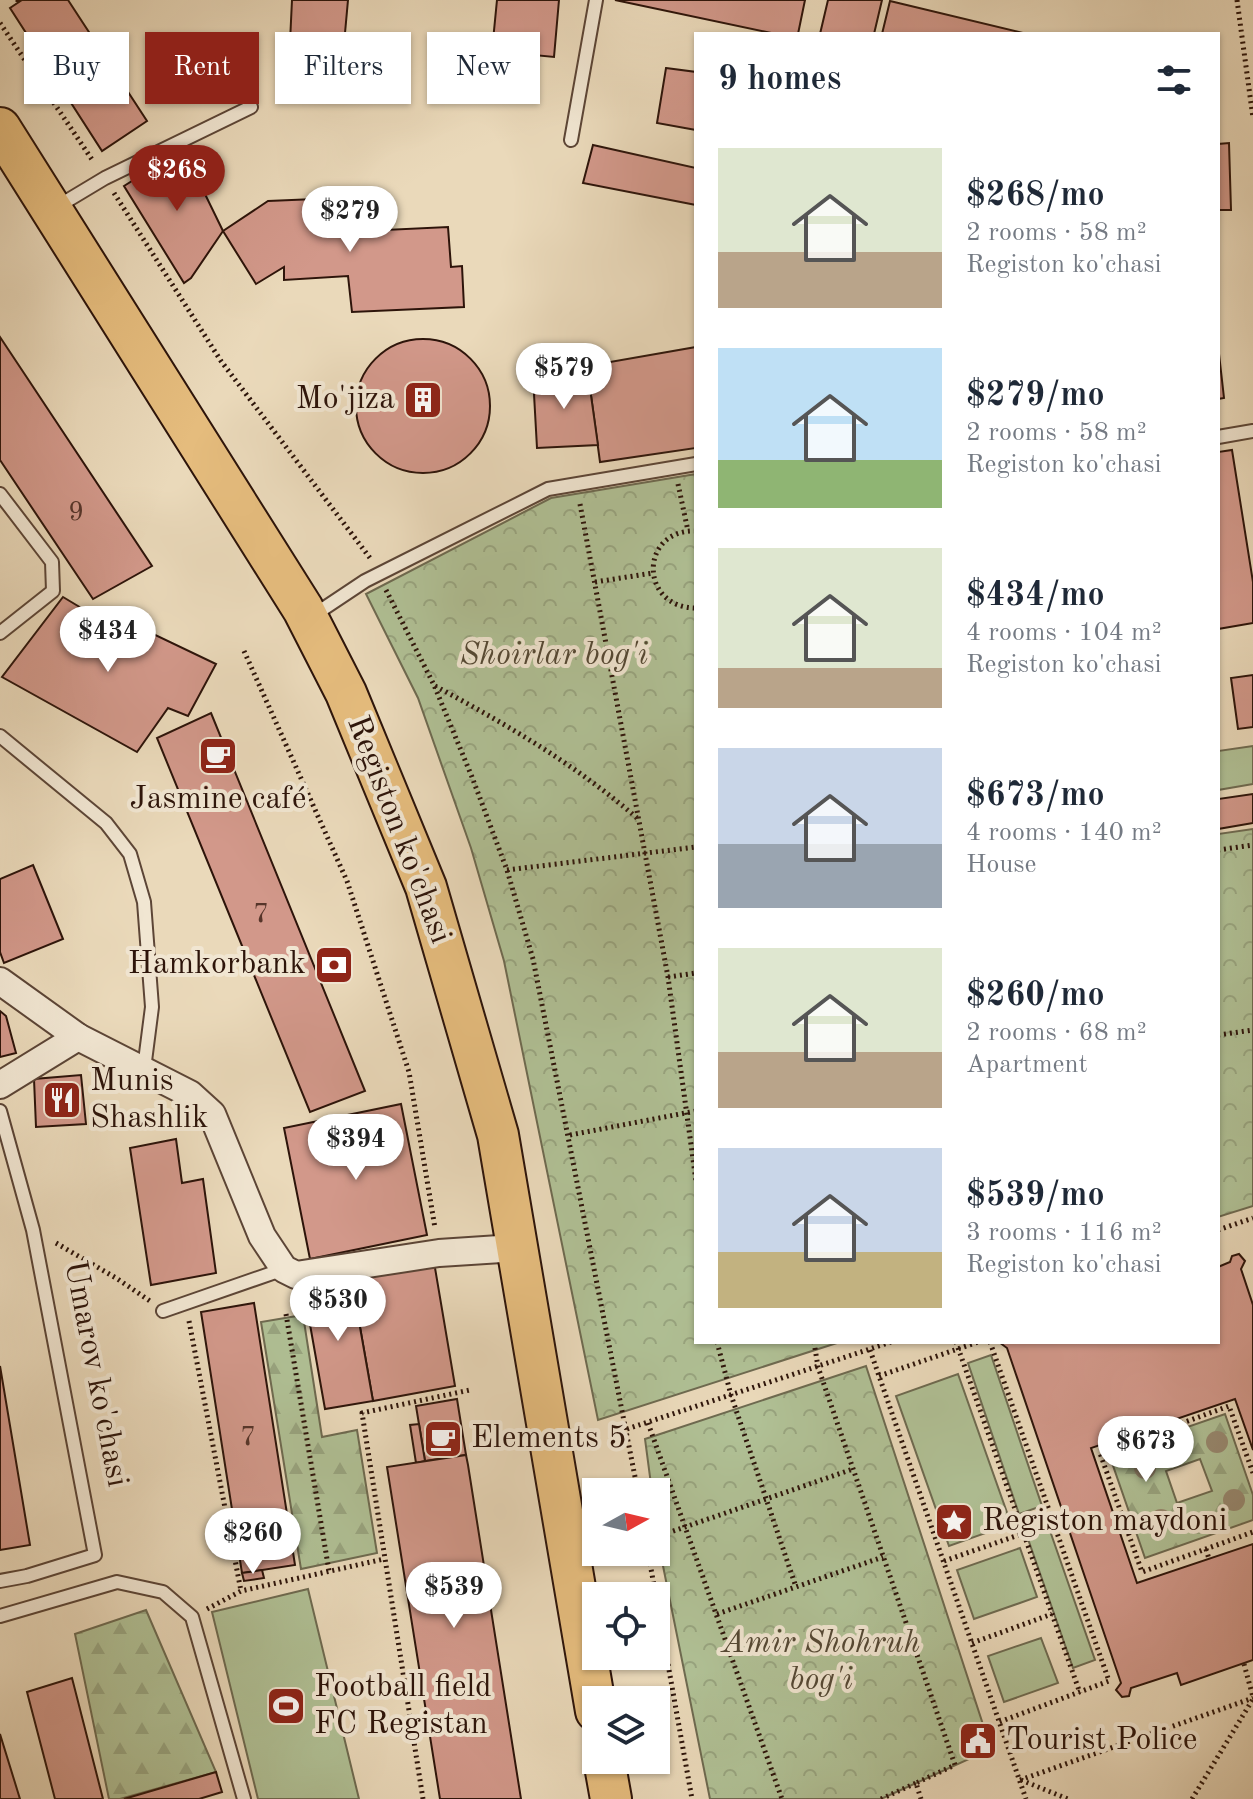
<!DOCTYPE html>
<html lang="en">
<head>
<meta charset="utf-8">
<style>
  body { margin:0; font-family:"Old Standard TT",serif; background:#f2f2f3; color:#1f2937; height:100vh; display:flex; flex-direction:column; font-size:30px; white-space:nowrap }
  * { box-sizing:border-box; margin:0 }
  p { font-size:26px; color:#747a83 }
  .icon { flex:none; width:44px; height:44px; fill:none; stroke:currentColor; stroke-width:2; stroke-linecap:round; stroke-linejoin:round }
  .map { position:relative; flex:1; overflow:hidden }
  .sheet { position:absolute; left:694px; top:32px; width:526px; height:1312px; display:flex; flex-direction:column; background:#fff; border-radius:0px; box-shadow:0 2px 6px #0004 }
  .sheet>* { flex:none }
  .guide { position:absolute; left:24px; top:32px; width:550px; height:72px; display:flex; gap:16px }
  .needle { width:52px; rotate:82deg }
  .controls { position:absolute; left:582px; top:1478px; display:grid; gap:16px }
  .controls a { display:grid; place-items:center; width:88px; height:88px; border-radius:0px; background:#fff; box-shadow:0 2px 6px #0004; font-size:40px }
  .price { position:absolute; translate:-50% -68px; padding:0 18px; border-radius:28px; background:#fff; color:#222; font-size:26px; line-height:52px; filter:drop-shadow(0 2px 4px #0008) }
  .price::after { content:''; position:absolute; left:50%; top:48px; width:24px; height:18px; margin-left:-12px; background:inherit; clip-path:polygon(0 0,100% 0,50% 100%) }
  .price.current { background:#8f2418; color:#fff }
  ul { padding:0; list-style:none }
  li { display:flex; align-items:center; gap:24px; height:200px; padding:0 24px }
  li span { display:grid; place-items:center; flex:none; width:224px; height:160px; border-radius:0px; color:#555 }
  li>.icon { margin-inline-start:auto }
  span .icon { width:96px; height:96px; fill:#fffc; stroke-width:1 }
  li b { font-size:34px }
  h2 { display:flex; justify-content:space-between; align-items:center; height:96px; padding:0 24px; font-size:34px }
  .chip { padding:0 28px; border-radius:0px; background:#fff; box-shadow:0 2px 6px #0004; font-size:28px; line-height:72px }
  .chip.current { background:#8f2418; color:#fff }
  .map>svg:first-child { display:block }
  .green { fill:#b0c095; stroke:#6e6a50; stroke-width:2 }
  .forest { fill:url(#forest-firs); stroke:#6e6a50; stroke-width:2; fill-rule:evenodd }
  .park { fill:url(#park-crowns); stroke:#6e6a50; stroke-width:2 }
  .building { fill:#d2988a; stroke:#2d140a; stroke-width:2 }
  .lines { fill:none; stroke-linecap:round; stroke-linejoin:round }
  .service-casing { stroke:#5c4536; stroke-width:16 }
  .minor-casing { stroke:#5c4536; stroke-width:30 }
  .primary-casing { stroke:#2d140a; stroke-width:44 }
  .path { stroke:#2d140a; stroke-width:5; stroke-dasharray:2 4; stroke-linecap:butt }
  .service { stroke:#f1e6d2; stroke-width:12 }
  .minor { stroke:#f1e6d2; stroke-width:26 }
  .primary { stroke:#e5bc7d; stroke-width:40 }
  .tree { fill:#988970 }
  .labels { text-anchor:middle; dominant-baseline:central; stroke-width:8; stroke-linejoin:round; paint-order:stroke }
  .number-label { font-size:28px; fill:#56352a }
  .poi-label { font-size:32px; fill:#2d140a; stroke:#f1e6d2; text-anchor:start }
  .park-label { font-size:32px; font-style:italic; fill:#544834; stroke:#f1e6d2 }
  .street-label { font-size:32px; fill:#2d140a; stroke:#f1e6d2 }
</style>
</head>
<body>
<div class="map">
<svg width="1253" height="1799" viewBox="0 0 1253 1799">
  <defs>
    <pattern id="forest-firs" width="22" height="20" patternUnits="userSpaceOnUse" patternTransform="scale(2)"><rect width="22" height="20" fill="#b0c095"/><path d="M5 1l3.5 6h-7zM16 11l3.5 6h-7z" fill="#98a47f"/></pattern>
    <pattern id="park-crowns" width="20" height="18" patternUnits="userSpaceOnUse" patternTransform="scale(2)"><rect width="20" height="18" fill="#b0c095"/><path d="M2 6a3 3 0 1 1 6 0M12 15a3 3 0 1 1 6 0" fill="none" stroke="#98a47f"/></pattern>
  </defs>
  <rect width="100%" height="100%" fill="#ead9ba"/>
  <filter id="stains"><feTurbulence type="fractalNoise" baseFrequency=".0025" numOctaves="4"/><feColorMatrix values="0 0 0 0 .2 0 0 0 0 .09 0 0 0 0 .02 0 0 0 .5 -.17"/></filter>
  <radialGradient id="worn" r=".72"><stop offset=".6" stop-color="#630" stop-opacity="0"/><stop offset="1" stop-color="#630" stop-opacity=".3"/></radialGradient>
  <!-- green -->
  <g class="green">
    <polygon points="1253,746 1253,784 1218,790 1218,751"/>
    <polygon points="991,1355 1042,1506 1019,1514 968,1363"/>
    <polygon points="958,1374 1011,1524 949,1546 896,1396"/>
    <polygon points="1049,1528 1095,1660 1073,1668 1027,1536"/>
    <polygon points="1020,1548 1037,1597 974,1619 957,1570"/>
    <polygon points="308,1589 359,1799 258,1799 212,1612"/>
    <polygon points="1041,1638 1058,1683 1004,1702 988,1656"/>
  </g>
  <!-- forest -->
  <g class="forest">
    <polygon points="303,1315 322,1437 357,1430 377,1553 301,1569 261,1322"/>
    <path d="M1225 1414 1253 1495V1520L1145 1558 1109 1454ZM1200 1459 1212 1491 1177 1503 1166 1471Z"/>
    <polygon points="146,1610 216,1772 120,1799 109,1799 75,1634"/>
  </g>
  <!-- park -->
  <g class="park">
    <polygon points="696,474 696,1342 840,1342 598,1420 504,961 471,848 418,698 366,594 551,498"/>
    <polygon points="1253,829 1253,1206 1218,1217 1218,834"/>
    <polygon points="866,1366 991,1749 881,1799 710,1799 659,1546 656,1492 652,1492 645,1439"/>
  </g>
  <!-- building -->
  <g class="building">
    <polygon points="22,0 68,0 147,121 102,151 10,8"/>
    <polygon points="292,0 348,0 344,44 290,42"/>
    <polygon points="497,0 559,0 554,57 492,51"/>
    <polygon points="615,0 805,0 798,34 776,34"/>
    <polygon points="828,0 882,0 874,34 820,34"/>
    <polygon points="890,1 1023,33 1023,34 882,34"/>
    <polygon points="666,68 696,72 696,130 657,123"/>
    <polygon points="1229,143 1231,210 1218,210 1218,144"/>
    <polygon points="593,145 696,168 696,205 583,183"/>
    <polygon points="183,149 223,231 191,278 184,283 124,186"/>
    <polygon points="363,197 364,231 448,227 451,267 462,266 464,307 352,312 348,276 284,280 284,267 256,284 223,231 268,201"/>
    <polygon points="0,337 152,566 93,599 0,460"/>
    <circle cx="423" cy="406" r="67"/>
    <polygon points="1218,345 1224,398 1218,399"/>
    <polygon points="696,347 696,448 600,462 587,366"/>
    <polygon points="588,374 598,445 537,448 533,376"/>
    <polygon points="1232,450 1253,582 1253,623 1218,629 1218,452"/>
    <polygon points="63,597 138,642 145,630 216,664 188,716 168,708 137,752 2,677"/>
    <polygon points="1253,675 1253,727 1238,729 1231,678"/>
    <polygon points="211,713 365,1091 310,1112 157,738"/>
    <polygon points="1253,794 1253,823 1218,829 1218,799"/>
    <polygon points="33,865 63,939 4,963 0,952 0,879"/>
    <polygon points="0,1011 6,1016 16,1053 0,1057"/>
    <polygon points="81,1075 86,1124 36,1127 34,1079"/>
    <polygon points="401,1104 427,1235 310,1259 284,1128"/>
    <polygon points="176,1139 182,1183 203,1179 216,1273 151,1285 130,1148"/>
    <polygon points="1239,1254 1245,1261 1241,1269 1253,1305 1253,1450 1235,1399 1091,1448 1137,1583 1253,1544 1253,1660 1181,1685 1177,1673 1131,1688 1129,1696 1122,1697 1116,1690 1121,1683 1007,1348 999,1342 1218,1342 1218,1267 1230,1262 1232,1256"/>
    <polygon points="434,1262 455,1386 373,1401 351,1276"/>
    <polygon points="351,1276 373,1401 325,1409 303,1285"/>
    <polygon points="254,1303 295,1565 242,1573 201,1312"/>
    <polygon points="0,1366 30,1545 0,1550"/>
    <polygon points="457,1399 466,1455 425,1461 416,1406"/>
    <polygon points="419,1424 425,1461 416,1463 410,1425"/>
    <polygon points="466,1455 468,1465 521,1799 440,1799 387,1467"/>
    <polygon points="262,1570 264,1578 244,1581 242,1573"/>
    <polygon points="72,1678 103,1799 55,1799 27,1692"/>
    <polygon points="0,1734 20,1799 0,1799"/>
    <polygon points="216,1772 222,1792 199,1799 124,1799"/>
  </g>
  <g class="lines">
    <defs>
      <g id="service">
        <polyline points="571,140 596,0"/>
        <polyline points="55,208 105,178 251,107"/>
        <polyline points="1218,437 1253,431"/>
        <polyline points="0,494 52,562 53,591 0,633"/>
        <polyline points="311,617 365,581 548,489 696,464"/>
        <polyline points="0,736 106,823 130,854 144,902 152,1007 144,1069"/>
        <polyline points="0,1111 33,1230 95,1555 27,1576 0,1581"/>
        <polyline points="163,1311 284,1269"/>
        <polyline points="0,1616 117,1582 163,1592 192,1617 244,1799"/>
      </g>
      <g id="minor">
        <polyline points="0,981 78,1037 190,1094 212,1114 262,1236 284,1269 296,1275 439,1253 516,1248"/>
        <polyline points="0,1085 78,1037"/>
      </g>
      <g id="primary">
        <polyline points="0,128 303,609 346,693 426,887 498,1135 596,1711"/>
        <polyline points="604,1760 611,1799"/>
      </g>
    </defs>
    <!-- service casing -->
    <use href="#service" class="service-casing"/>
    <!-- minor casing -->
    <use href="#minor" class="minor-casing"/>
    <!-- primary casing -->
    <use href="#primary" class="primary-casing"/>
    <!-- path -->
    <g class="path">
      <polyline points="18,0 18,2"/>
      <polyline points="1237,0 1253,118"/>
      <polyline points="0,23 93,161"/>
      <polyline points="114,193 221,361 370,558"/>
      <polyline points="678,484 688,531"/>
      <polyline points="580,504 668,977 696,1181"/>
      <path d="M696 531C639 529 639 608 696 608"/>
      <polyline points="595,582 653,573"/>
      <polyline points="386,590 434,685 472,777 507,870 533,959 638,1492"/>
      <polyline points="244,651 347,881 409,1072 435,1228"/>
      <path d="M435 686C506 724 576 765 637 818"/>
      <polyline points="1218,850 1253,845"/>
      <polyline points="507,870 696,847"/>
      <polyline points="668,977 696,973"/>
      <polyline points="1218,1035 1253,1030"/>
      <polyline points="570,1135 696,1111"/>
      <polyline points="1218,1230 1253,1218"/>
      <polyline points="56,1243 116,1278 150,1301"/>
      <polyline points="286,1314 329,1571"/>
      <polyline points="189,1321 241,1591"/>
      <polyline points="717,1342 731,1395 796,1587"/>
      <polyline points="814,1342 818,1367 955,1765 916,1783 921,1799"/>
      <polyline points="956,1342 1080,1693"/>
      <polyline points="990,1342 1109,1681 999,1722"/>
      <polyline points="870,1350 1026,1799"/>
      <polyline points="879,1376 978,1342"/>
      <polyline points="648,1423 782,1799"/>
      <polyline points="627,1429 891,1342"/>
      <polyline points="1253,1473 1229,1406 1100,1453 1142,1572 1253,1532"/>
      <polyline points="656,1537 853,1469"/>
      <polyline points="1206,1549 1209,1559"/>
      <polyline points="648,1552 692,1799"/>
      <polyline points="944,1561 1053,1523"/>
      <polyline points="207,1609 241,1591 384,1559"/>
      <polyline points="717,1614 883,1557"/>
      <polyline points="972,1643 1052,1614"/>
      <polyline points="1244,1664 1253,1697"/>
      <polyline points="1020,1780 1253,1698"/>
      <polyline points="1021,1780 1068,1799"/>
      <polyline points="423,1799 362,1413 470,1390"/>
      <polyline points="881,1799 916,1783"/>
      <polyline points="1192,1799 1253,1699"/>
    </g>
    <!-- service -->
    <use href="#service" class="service"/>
    <!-- minor -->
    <use href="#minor" class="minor"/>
    <!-- primary -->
    <use href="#primary" class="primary"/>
  </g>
  <!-- trees -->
  <g class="tree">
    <circle cx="1217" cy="1442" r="11"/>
    <circle cx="1145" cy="1468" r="11"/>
    <circle cx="1234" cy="1500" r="11"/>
    <circle cx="1161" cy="1520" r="11"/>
  </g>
  <!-- icons -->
  <defs>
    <symbol id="building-square" viewBox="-11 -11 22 22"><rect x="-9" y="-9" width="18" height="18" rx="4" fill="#8f2418" stroke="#f1e6d2"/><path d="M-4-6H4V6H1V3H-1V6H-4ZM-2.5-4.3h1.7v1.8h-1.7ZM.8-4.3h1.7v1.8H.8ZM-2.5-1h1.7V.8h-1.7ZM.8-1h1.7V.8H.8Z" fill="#fff"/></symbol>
    <symbol id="cafe-square" viewBox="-11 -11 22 22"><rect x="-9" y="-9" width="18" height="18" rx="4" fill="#8f2418" stroke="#f1e6d2"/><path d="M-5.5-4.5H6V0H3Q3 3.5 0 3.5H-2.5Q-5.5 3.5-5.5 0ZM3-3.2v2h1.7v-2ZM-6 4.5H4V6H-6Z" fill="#fff"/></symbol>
    <symbol id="bank-square" viewBox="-11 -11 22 22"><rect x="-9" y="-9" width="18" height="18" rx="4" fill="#8f2418" stroke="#f1e6d2"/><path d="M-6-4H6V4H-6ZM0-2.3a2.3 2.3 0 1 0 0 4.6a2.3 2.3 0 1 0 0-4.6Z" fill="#fff"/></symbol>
    <symbol id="restaurant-square" viewBox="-11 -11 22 22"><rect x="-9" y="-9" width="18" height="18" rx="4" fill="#8f2418" stroke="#f1e6d2"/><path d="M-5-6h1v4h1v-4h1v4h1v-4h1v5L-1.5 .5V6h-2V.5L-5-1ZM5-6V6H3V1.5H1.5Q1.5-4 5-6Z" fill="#fff"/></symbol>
    <symbol id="sight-square" viewBox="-11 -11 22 22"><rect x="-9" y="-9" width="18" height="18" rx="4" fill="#8f2418" stroke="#f1e6d2"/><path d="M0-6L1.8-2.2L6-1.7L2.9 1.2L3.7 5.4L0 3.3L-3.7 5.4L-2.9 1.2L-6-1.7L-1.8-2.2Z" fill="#fff"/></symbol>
    <symbol id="stadium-square" viewBox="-11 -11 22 22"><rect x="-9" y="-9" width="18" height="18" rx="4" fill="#8f2418" stroke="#f1e6d2"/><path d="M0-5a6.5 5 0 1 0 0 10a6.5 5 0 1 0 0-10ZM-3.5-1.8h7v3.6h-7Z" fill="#fff"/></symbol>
    <symbol id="civic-square" viewBox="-11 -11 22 22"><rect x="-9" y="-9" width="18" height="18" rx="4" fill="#8f2418" stroke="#f1e6d2"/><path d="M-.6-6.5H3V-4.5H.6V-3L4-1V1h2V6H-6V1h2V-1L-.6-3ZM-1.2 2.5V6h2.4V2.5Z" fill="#fff"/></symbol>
  </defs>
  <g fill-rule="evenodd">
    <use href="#building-square" x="401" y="378" width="44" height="44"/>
    <use href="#cafe-square" x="196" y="734" width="44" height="44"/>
    <use href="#bank-square" x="312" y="943" width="44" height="44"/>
    <use href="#restaurant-square" x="40" y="1078" width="44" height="44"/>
    <use href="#cafe-square" x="421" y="1417" width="44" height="44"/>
    <use href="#sight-square" x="932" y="1500" width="44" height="44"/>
    <use href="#stadium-square" x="264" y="1684" width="44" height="44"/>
    <use href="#civic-square" x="956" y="1719" width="44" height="44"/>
  </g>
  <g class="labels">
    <!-- number labels -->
    <g class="number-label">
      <text x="76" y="513">9</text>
      <text x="261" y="915">7</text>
      <text x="248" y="1438">7</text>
    </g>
    <!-- poi labels -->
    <g class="poi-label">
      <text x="395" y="400" text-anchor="end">Mo'jiza</text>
      <text x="218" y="800" text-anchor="middle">Jasmine café</text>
      <text x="306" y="965" text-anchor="end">Hamkorbank</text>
      <text x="90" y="1082">Munis<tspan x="90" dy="37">Shashlik</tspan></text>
      <text x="471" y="1439">Elements 5</text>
      <text x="982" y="1522">Registon maydoni</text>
      <text x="314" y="1688">Football field<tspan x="314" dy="37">FC Registan</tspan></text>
      <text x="1006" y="1741">Tourist Police</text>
    </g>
    <!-- park labels -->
    <g class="park-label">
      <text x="554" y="656">Shoirlar bog'i</text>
      <text x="821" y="1644">Amir Shohruh<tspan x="821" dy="37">bog'i</tspan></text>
    </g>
    <!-- street labels -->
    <g class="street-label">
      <text transform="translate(398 830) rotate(69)">Registon ko'chasi</text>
      <text transform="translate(95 1374) rotate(79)">Umarov ko'chasi</text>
    </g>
  </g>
  <rect width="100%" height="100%" filter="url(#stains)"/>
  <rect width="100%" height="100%" fill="url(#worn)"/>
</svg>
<div class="controls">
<a><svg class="needle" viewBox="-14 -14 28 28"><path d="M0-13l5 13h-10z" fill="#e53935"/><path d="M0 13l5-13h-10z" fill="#747a83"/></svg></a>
<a><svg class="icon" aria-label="locate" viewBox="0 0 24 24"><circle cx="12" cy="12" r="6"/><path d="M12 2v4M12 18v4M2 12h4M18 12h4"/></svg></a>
<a><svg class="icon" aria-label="layers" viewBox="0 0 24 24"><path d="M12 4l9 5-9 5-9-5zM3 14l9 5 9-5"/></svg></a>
</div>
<b class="price current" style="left:177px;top:213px">$268</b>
<b class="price" style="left:350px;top:254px">$279</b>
<b class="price" style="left:564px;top:411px">$579</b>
<b class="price" style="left:108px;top:674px">$434</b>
<b class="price" style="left:356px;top:1182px">$394</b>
<b class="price" style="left:338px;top:1343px">$530</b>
<b class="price" style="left:1146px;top:1484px">$673</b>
<b class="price" style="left:253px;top:1576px">$260</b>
<b class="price" style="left:454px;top:1630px">$539</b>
<div class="guide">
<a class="chip">Buy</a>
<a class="chip current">Rent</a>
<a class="chip">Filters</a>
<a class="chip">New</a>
</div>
<section class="sheet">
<h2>9 homes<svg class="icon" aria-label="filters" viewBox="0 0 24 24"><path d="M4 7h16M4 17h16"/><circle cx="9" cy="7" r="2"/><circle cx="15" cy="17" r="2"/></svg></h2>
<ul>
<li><span style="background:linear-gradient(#dfe7d0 65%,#b9a48a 0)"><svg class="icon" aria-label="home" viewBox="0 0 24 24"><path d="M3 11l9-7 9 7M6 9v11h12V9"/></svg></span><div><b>$268/mo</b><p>2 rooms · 58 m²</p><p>Registon ko'chasi</p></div></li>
<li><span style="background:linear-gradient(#bfe0f5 70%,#8fb573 0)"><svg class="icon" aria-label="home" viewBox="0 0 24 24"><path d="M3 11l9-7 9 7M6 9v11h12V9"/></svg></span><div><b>$279/mo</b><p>2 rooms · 58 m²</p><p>Registon ko'chasi</p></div></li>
<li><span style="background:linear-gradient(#dfe7d0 75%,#b9a48a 0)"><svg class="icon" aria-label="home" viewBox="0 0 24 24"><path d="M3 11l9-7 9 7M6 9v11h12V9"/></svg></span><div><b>$434/mo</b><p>4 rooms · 104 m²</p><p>Registon ko'chasi</p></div></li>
<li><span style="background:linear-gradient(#c9d6e8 60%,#9aa5b1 0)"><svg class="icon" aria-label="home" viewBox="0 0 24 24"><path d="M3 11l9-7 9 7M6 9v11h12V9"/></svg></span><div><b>$673/mo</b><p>4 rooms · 140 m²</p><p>House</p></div></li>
<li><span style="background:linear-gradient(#dfe7d0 65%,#b9a48a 0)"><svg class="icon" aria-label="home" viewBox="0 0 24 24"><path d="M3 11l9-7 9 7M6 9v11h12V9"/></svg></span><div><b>$260/mo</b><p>2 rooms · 68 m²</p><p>Apartment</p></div></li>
<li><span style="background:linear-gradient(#c9d6e8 65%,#c2b280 0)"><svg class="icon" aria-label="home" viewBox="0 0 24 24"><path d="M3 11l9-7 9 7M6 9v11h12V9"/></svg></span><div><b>$539/mo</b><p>3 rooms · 116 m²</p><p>Registon ko'chasi</p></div></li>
</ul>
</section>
</div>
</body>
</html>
